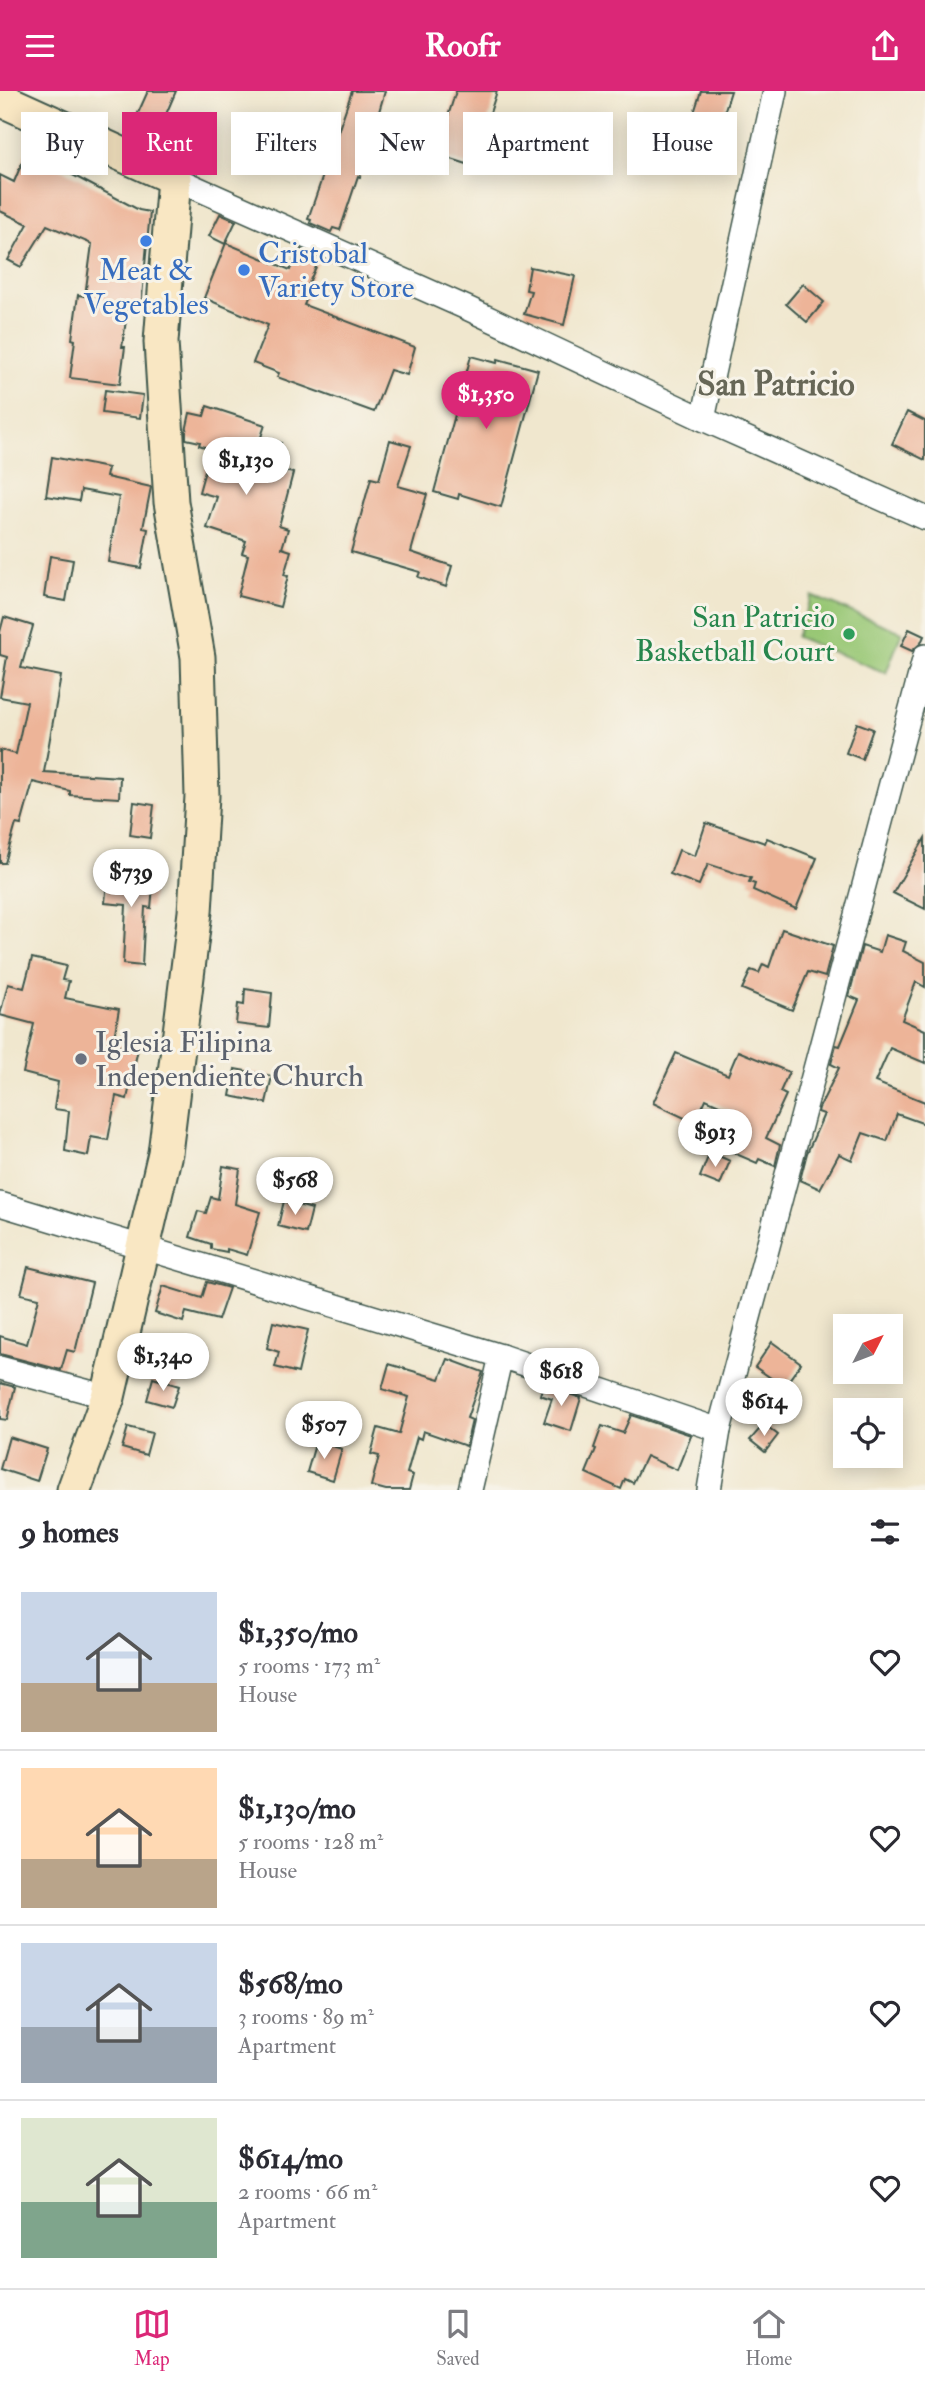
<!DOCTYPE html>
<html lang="en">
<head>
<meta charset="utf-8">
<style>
  body { margin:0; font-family:"IM FELL Double Pica",serif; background:#f7f7f7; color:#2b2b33; height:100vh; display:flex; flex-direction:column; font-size:26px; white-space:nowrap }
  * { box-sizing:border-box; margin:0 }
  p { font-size:23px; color:#7c7c81 }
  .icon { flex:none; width:38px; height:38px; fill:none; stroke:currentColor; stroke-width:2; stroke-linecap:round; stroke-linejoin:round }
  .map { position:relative; height:1399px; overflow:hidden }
  .panel { display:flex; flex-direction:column; background:#fff; flex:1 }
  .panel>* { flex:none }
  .guide { position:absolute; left:21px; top:21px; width:884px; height:63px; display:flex; gap:14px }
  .needle { width:46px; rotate:48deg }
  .buttons { position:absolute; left:833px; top:1223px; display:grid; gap:14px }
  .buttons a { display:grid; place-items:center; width:70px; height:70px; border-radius:0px; background:#fff; box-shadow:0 4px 18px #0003; font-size:35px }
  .price { position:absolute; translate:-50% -60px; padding:0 16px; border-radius:24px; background:#fff; color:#222; font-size:23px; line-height:46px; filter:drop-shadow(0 2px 4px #0008) }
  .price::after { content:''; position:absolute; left:50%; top:42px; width:21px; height:16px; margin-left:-10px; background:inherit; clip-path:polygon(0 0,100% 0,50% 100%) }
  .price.on { background:#db2777; color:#fff }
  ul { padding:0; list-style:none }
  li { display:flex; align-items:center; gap:21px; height:175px; padding:0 21px }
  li+li { border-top:2px solid #e1e1e2 }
  li span { display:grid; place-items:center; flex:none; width:196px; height:140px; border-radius:0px; color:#555 }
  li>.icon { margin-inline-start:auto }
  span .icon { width:84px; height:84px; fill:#fffc; stroke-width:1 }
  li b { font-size:30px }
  h2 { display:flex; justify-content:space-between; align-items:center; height:84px; padding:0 21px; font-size:30px }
  .pill { padding:0 24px; border-radius:0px; background:#fff; box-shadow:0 4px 18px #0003; font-size:24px; line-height:63px }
  .pill.on { background:#db2777; color:#fff }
  header { display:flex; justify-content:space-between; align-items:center; height:91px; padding:0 21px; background:#db2777; color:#fff; font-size:32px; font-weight:700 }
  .menu { display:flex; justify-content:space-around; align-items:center; height:98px; border-top:2px solid #e1e1e2; background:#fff; font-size:19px; color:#7c7c81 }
  .menu a { display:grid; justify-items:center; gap:4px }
  .menu .on { color:#db2777 }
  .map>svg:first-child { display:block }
  .green { fill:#98c775; stroke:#5c8254; stroke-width:2 }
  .building { fill:#edb498 }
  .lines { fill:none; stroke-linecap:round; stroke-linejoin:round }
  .street-casing { stroke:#3e564b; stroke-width:26 }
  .secondary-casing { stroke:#3e564b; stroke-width:37 }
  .street { stroke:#fff; stroke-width:23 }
  .secondary { stroke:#f9e7c3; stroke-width:33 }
  .shop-dot { fill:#3f7fe0; stroke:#f7f3e8; stroke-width:2.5 }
  .leisure-dot { fill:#2e9e5b; stroke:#f7f3e8; stroke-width:2.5 }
  .worship-dot { fill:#6b7280; stroke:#f7f3e8; stroke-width:2.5 }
  .labels { text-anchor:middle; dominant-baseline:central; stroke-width:6; stroke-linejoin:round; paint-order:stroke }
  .shop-label { font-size:30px; fill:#366cbe; stroke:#f7f3e8; text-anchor:start }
  .leisure-label { font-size:30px; fill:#27864d; stroke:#f7f3e8; text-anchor:end }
  .worship-label { font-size:30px; fill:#5b616d; stroke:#f7f3e8; text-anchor:start }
  .quarter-label { font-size:33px; font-weight:bold; fill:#676757; stroke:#f7f3e8 }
</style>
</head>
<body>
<header><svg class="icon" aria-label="menu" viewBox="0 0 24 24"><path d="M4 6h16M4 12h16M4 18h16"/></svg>Roofr<svg class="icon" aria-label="share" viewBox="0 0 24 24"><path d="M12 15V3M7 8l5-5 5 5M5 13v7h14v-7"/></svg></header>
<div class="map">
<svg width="925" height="1399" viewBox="0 0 925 1399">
  <rect width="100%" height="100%" fill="#f7f3e8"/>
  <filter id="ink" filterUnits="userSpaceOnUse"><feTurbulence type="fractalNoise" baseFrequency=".0143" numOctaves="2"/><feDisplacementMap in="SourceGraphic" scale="14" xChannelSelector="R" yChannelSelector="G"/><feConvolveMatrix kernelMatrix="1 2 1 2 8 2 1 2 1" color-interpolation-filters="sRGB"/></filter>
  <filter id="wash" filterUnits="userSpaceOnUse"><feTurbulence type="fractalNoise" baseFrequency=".00686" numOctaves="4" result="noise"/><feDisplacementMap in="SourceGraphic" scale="28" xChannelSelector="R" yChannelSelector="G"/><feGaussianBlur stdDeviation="1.57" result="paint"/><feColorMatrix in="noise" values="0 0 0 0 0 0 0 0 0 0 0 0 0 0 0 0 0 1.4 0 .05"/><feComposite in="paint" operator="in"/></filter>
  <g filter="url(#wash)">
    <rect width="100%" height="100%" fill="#f0e7ce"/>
    <!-- green -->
    <polygon class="green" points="812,505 902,541 886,582 796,546"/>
    <g id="blocks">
      <!-- building -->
      <g class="building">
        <polygon points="148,0 176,0 158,42 134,31"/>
        <polygon points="352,0 385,0 360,86 358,85 340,139 333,137 331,141 310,132 311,129 308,128"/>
        <polygon points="456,0 497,0 473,75 436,63"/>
        <polygon points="701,0 731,0 720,34 693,25"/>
        <polygon points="28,57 48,65 46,70 139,119 150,121 141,217 128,216 122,256 125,256 120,293 70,287 75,249 72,248 78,204 85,205 92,153 47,134 21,176 8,169 28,133 0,120 0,84 14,91"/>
        <polygon points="220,123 236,130 225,153 209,145"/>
        <polygon points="226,152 290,179 299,158 320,167 307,196 311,198 304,214 415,256 407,284 390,279 374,321 277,286 279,282 253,272 268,234 204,207"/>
        <polygon points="530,176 575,185 564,234 524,223 531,200 526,199"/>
        <polygon points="803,193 824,211 807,231 786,213"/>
        <polygon points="471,265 497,272 498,268 538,279 501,416 459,403 458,408 434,401"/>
        <polygon points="105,299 143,304 140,327 102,322"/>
        <polygon points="207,315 265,334 261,346 281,352 273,377 293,382 279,435 288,438 282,457 291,460 284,484 288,485 280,516 238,505 248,464 242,462 246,450 207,437 217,406 199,401 211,358 199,354 200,351 186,348 186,340 190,322 204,325"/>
        <polygon points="907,321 925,330 925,369 892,353"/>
        <polygon points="390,349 411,355 398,395 427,403 411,461 452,475 446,496 418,486 420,481 351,461 371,387 379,389"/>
        <polygon points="52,366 108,377 106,386 151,396 143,437 148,438 141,477 108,471 119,406 81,399 79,410 46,405"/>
        <polygon points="50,465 73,469 66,510 44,506"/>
        <polygon points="4,526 33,535 21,577 61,585 44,681 120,686 119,707 70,704 70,700 33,691 21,734 16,733 5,772 0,772 0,659 16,663 27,611 0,606 7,566 0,564 0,541"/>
        <polygon points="909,538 924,545 921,552 912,560 901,555"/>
        <polygon points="857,632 873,638 862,668 846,662"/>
        <polygon points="134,711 154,714 150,747 130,744"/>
        <polygon points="706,732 765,752 767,747 817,767 796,818 753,799 755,793 749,791 751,787 708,773 699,794 670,783 679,759 695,765"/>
        <polygon points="925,747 925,818 893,802"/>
        <polygon points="108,779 154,784 151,817 145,816 142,875 123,873 126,814 105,812"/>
        <polygon points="782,838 833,855 825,886 808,881 792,919 742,898 751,879 759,882 763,873 769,876"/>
        <polygon points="885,844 906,851 903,860 925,871 925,896 916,891 902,929 925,939 925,972 890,957 875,991 925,1011 925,1033 897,1023 887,1050 863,1042 852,1069 839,1063 820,1098 800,1089 807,1062 824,1023 818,1021 819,1017 839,977 831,973 836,954 840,955 859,909 849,905 862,855 880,861"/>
        <polygon points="32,867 66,875 62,889 69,890 65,907 119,918 113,953 138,958 127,1008 116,1005 108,1049 91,1046 88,1065 65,1060 69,1020 54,1018 58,991 23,982 34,933 0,924 8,893 24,897"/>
        <polygon points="245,898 272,902 269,937 236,933 238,913 244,914"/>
        <polygon points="738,960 789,981 780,1001 786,1004 766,1047 780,1054 775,1075 759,1068 757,1072 722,1057 737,1022 706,1008 695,1032 653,1012 676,962 728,984"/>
        <polygon points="235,978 272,985 266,1012 230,1005"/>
        <polygon points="710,1061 730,1070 720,1094 700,1086"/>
        <polygon points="223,1075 240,1078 235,1113 260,1121 247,1164 227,1158 227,1161 211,1158 211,1153 190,1146 198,1120 206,1122 211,1106 218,1108"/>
        <polygon points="284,1110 312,1118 306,1142 278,1135"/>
        <polygon points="28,1176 92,1192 75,1261 67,1259 61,1279 0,1263 0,1245 27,1253 39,1207 21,1203"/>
        <polygon points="207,1191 229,1197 218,1229 186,1221 183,1231 155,1222 163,1195 202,1207"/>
        <polygon points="273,1231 308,1239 298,1282 275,1276 279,1261 267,1257"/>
        <polygon points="772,1251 801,1272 784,1296 755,1276"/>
        <polygon points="152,1257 168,1260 165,1278 148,1275"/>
        <polygon points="448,1268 483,1281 467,1327 472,1329 466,1355 423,1340 421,1348 417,1346 407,1382 413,1384 409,1399 386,1399 371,1395 379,1365 371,1363 378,1337 399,1343 409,1306 382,1298 389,1273 440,1288"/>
        <polygon points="153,1287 179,1295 172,1316 147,1309"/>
        <polygon points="0,1292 15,1296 7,1329 0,1328"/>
        <polygon points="543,1294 581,1307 571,1340 544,1331 552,1308 540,1304"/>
        <polygon points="631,1324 691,1344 677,1379 646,1365 633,1392 625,1388 621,1398 586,1382 596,1358 594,1357 602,1335 623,1342"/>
        <polygon points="764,1333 778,1344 765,1361 750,1349"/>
        <polygon points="128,1336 152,1342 146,1364 122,1357"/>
        <polygon points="9,1346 47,1358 37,1390 0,1378"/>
        <polygon points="316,1350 342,1358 333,1389 307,1381"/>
      </g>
    </g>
  </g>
  <g filter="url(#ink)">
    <use href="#blocks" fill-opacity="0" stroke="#3e564b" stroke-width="2"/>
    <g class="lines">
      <defs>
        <g id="street">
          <polyline points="174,87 469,218 703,328 925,427"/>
          <polyline points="703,328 775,0"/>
          <polyline points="0,1113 501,1265 719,1339"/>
          <polyline points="0,1277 108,1306"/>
          <polyline points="470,1399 501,1265"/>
          <polyline points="709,1399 719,1339 925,565"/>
        </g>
        <polyline id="secondary" points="0,8 174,87 161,251 171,411 198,566 202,705 195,821 165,1062 108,1306 74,1399"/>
      </defs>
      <!-- street casing -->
      <use href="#street" class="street-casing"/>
      <!-- secondary casing -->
      <use href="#secondary" class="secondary-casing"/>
      <!-- street -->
      <use href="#street" class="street"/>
      <!-- secondary -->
      <use href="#secondary" class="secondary"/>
    </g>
  </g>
  <!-- markers -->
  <g class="shop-dot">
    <circle cx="146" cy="150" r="7"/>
    <circle cx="244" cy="179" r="7"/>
  </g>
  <circle class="leisure-dot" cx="849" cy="543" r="7"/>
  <circle class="worship-dot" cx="81" cy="968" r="7"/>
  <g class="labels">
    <!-- shop labels -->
    <g class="shop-label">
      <text x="258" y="162">Cristobal<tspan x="258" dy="34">Variety Store</tspan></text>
      <text x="146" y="179" text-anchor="middle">Meat &amp;<tspan x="146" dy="34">Vegetables</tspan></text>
    </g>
    <!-- leisure labels -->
    <g class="leisure-label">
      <text x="835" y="526">San Patricio<tspan x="835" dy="34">Basketball Court</tspan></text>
    </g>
    <!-- worship labels -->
    <g class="worship-label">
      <text x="95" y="951">Iglesia Filipina<tspan x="95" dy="34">Independiente Church</tspan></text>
    </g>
    <!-- quarter labels -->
    <g class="quarter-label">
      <text x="776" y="293">San Patricio</text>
    </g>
  </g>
</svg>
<div class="buttons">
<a><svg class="needle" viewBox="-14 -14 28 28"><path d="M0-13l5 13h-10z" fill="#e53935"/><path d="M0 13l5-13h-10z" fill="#7c7c81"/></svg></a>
<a><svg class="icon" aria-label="locate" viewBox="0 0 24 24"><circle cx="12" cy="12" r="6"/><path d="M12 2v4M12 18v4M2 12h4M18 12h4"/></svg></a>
</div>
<b class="price on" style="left:486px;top:340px">$1,350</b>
<b class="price" style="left:246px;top:406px">$1,130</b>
<b class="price" style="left:131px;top:818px">$739</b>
<b class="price" style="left:715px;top:1078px">$913</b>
<b class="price" style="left:295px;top:1126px">$568</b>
<b class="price" style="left:163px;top:1302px">$1,340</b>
<b class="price" style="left:561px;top:1317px">$618</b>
<b class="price" style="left:764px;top:1347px">$614</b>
<b class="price" style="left:324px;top:1370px">$507</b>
<div class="guide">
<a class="pill">Buy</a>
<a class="pill on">Rent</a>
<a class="pill">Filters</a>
<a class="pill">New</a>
<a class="pill">Apartment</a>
<a class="pill">House</a>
</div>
</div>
<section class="panel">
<h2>9 homes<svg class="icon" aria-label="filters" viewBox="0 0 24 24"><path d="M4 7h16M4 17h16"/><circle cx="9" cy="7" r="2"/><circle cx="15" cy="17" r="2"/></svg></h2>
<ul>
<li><span style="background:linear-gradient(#c9d6e8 65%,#b9a48a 0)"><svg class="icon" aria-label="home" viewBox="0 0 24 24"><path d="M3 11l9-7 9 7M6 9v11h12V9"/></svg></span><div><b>$1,350/mo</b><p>5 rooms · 173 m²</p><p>House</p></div><svg class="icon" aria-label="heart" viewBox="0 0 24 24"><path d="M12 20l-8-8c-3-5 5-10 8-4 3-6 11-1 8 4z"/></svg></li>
<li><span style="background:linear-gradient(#ffd9b3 65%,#b9a48a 0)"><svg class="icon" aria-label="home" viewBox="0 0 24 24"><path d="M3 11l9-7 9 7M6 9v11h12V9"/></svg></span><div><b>$1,130/mo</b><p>5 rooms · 128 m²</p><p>House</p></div><svg class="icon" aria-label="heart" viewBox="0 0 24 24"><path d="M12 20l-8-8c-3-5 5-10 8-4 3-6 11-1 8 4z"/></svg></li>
<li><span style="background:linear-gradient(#c9d6e8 60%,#9aa5b1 0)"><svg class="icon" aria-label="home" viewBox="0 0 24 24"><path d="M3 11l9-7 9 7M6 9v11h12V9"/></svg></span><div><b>$568/mo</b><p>3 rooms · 89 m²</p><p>Apartment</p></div><svg class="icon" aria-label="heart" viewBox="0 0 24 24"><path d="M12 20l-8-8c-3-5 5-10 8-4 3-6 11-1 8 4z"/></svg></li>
<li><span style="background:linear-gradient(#dfe7d0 60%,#7fa58c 0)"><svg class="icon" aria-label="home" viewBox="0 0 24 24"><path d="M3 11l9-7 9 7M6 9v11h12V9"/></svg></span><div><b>$614/mo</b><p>2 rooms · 66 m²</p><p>Apartment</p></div><svg class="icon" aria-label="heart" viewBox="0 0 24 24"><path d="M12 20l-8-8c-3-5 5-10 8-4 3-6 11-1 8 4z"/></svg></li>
</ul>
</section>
<nav class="menu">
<a class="on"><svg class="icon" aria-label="map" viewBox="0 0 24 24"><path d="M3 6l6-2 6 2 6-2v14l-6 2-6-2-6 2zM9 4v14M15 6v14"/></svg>Map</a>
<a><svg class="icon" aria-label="saved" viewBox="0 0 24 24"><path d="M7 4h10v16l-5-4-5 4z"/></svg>Saved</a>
<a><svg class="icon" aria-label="home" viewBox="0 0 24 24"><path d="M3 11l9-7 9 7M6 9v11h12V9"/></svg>Home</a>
</nav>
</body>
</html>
